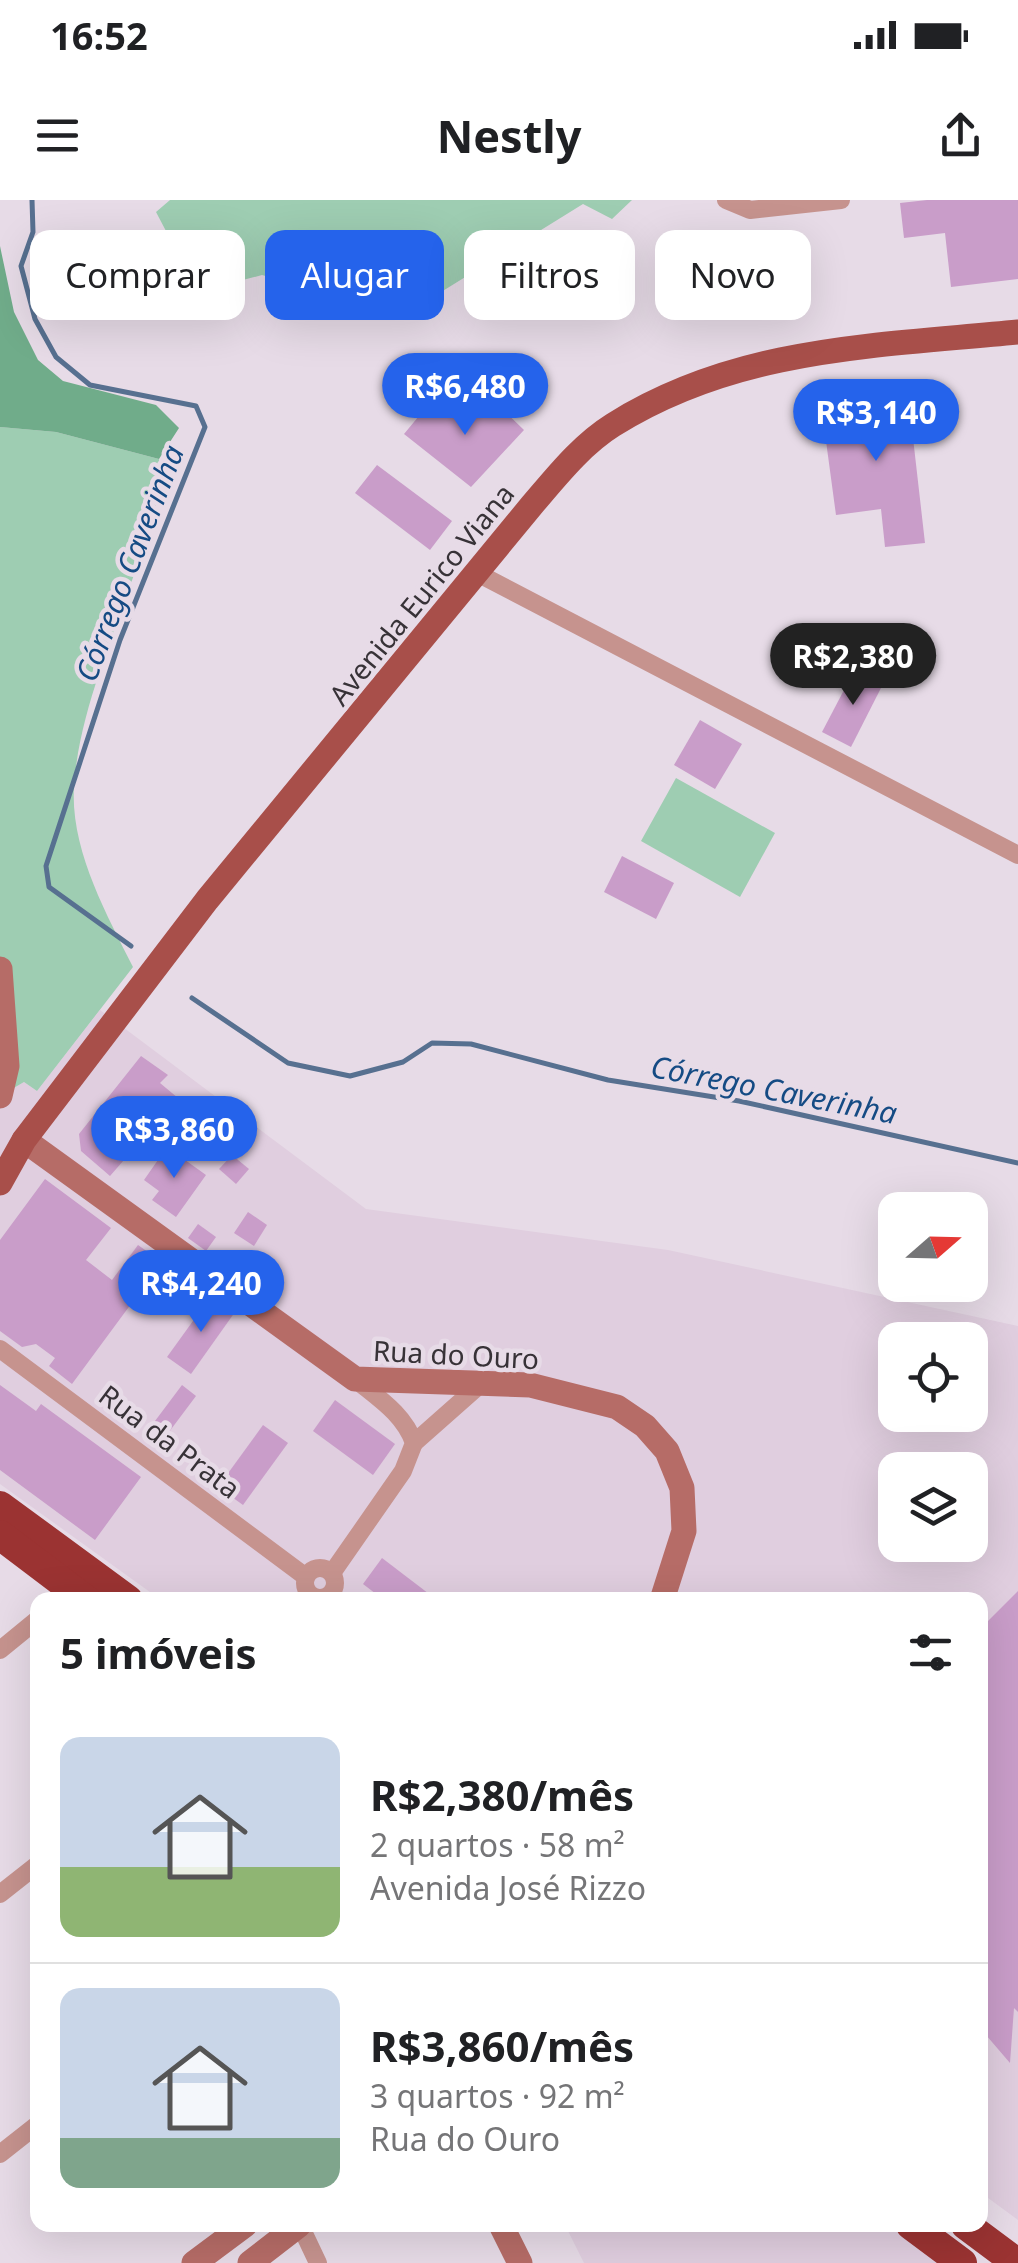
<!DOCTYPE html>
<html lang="pt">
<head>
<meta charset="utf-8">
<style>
  body { margin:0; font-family:"Noto Sans",sans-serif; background:#f6f6f6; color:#202124; height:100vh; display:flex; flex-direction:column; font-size:38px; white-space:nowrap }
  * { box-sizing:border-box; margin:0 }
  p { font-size:32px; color:#757577 }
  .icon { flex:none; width:55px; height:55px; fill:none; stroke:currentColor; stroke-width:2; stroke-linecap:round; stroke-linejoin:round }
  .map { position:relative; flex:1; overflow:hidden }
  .side { position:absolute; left:30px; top:1392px; width:958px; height:640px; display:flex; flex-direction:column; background:#fff; border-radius:20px; box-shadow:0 10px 40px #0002 }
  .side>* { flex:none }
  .banner { position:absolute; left:30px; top:30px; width:960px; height:90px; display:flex; gap:20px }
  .needle { width:65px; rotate:70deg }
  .fabs { position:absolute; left:878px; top:992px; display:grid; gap:20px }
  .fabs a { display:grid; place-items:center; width:110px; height:110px; border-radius:20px; background:#fff; box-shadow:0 10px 40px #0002; font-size:50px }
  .price { position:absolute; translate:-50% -85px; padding:0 22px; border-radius:35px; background:#2563eb; color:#fff; font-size:32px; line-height:65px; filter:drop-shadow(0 2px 5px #0008) }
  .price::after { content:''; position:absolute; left:50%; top:60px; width:30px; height:22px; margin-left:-15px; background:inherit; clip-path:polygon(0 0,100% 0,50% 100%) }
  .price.current { background:#222; color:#fff }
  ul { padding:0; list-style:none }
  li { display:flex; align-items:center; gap:30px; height:250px; padding:0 30px }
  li+li { border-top:2px solid #e0e0e0 }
  li span { display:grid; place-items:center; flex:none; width:280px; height:200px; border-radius:20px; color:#555 }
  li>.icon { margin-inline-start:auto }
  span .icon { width:120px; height:120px; fill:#fffc; stroke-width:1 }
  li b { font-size:42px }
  h2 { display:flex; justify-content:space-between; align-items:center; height:120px; padding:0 30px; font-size:42px }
  .pill { padding:0 35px; border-radius:20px; background:#fff; box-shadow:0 10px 40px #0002; font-size:35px; line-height:90px }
  .pill.current { background:#2563eb; color:#fff }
  .status { display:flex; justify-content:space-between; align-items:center; height:70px; padding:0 50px; background:#fff; direction:ltr }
  .status svg { height:28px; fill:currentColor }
  header { display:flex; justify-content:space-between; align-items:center; height:130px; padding:0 30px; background:#fff; font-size:45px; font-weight:700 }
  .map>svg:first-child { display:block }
  .built { fill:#e0cedf; fill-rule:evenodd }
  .green { fill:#9ecdb2 }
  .forest { fill:#70ac8a }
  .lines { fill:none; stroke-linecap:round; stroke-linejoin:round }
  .stream { stroke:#577090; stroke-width:5 }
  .building { fill:#c99dc9 }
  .street { stroke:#c6938e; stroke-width:18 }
  .secondary { stroke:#b66c67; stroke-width:25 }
  .primary { stroke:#a84f4a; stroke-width:25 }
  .highway { stroke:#9b3332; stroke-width:30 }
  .labels { text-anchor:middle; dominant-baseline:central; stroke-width:9; stroke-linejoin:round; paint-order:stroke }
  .street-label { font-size:28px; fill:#373237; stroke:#e7dbe7 }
  .water-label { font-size:30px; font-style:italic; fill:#154b84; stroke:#e7dbe7 }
</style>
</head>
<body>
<div class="status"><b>16:52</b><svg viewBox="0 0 49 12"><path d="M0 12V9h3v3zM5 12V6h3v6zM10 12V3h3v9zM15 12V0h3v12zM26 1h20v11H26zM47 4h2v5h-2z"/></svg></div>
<header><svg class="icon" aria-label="menu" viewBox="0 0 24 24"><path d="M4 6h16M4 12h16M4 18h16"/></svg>Nestly<svg class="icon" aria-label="share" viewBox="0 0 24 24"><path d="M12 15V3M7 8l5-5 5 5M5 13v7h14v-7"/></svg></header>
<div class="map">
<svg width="1018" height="2063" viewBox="0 0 1018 2063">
  <rect width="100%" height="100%" fill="#e7dbe7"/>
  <!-- built -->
  <g class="built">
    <path d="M100 810 366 1009 668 1050 1018 1126V2020L980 1992V1400H161L0 1284V896L24 882 37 891ZM895 1140H970V1215H895ZM895 1270H970V1345H895Z"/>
    <polygon points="565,2025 892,2025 943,2063 584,2063"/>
  </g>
  <!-- green -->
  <g class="green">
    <polygon points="170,0 632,0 612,19 583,4 425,102 347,99 262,75 198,92 156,12"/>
    <path d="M0 227 56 232 159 259C163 301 144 347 130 386 108 450 79 517 74 586 70 649 106 713 133 767L37 891 24 882 0 896Z"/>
    <polygon points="676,578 775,633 740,697 641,641"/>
  </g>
  <!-- forest -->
  <polygon class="forest" points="0,46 14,112 38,160 63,181 156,205 179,228 159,259 56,232 0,227"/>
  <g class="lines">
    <!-- stream -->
    <g class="stream">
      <polyline points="32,0 33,32 21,66 35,119 56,157 90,185 196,206 205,227 120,440 46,666 49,687 131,746"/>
      <polyline points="192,798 288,863 350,876 403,862 432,843 471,844 608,880 739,901 1018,963"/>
    </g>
  </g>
  <!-- building -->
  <g class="building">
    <polygon points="927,0 1018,0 1018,79 951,87 945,33 904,38 900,3"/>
    <polygon points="908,194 925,343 885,347 881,309 836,315 821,204"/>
    <polygon points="488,195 524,230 471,287 404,234 433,199 460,223"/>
    <polygon points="377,265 452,321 430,350 355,293"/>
    <polygon points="855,469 883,484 851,547 822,532"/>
    <polygon points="700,520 742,544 715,589 674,565"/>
    <polygon points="622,656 674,683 656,719 604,692"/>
    <polygon points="141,856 168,875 160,883 178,898 110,976 81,951 79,934"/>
    <polygon points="167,947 206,975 176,1017 152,1000 159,991 144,980"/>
    <polygon points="232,955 249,969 236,984 219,969"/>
    <polygon points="45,979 111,1028 86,1060 112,1080 138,1045 162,1062 72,1184 49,1166 55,1158 36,1144 22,1147 0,1131 0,1040"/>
    <polygon points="248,1012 267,1025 254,1046 234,1033"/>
    <polygon points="198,1024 216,1037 206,1051 188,1038"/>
    <polygon points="211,1096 235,1112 191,1174 167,1157"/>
    <polygon points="0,1185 36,1211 41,1204 141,1277 95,1340 0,1270"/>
    <polygon points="182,1185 196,1196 157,1248 143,1237"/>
    <polygon points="335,1200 395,1244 373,1275 313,1231"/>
    <polygon points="263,1225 288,1243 243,1305 218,1287"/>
    <polygon points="382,1358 437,1400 384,1400 363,1384"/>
    <polygon points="1018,1391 1018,1812 1014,1808 1010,1863 980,1828 980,1429"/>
  </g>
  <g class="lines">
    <!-- street -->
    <g class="street">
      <polyline points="726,0 750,10 841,0"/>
      <polyline points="479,374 1018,655"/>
      <polyline points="0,1149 306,1377"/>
      <polyline points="414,1243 483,1182"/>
      <circle cx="320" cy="1383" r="15"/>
      <path d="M332 1373 403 1271 414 1243C404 1214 378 1198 355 1179"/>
      <polyline points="0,1450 38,1419"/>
      <polyline points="0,1694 38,1664"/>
      <polyline points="0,1954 38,1924"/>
      <polyline points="300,2025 318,2063"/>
    </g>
    <!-- secondary -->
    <g class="secondary">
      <polyline points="0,769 7,866 0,896"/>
      <polyline points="24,940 355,1179 530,1185 617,1207 645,1226 667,1251 682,1288 684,1331 662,1400"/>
      <polyline points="501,2025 520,2063"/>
      <polyline points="194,2063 245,2025"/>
      <polyline points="250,2063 299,2025"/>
    </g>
    <!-- primary -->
    <path class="primary" d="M0 983 24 940 207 700 532 305C556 277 581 245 613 225 737 147 877 146 1018 132"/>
    <!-- highway -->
    <g class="highway">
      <polyline points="0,1306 128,1400"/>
      <polyline points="0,1335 86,1400"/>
      <polyline points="911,2025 962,2063"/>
      <polyline points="966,2025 1017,2063"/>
    </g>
  </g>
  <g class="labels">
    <!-- street labels -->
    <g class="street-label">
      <text transform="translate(421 394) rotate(-51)">Avenida Eurico Viana</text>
      <text transform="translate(456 1154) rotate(3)">Rua do Ouro</text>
      <text transform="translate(170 1241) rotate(37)">Rua da Prata</text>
    </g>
    <!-- water labels -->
    <g class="water-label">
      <text transform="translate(129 363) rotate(-69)">Córrego Caverinha</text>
      <text transform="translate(774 889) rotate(11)">Córrego Caverinha</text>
    </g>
  </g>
</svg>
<div class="fabs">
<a><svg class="needle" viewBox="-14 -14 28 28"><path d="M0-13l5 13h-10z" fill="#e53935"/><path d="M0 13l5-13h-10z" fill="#757577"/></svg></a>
<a><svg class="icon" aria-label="locate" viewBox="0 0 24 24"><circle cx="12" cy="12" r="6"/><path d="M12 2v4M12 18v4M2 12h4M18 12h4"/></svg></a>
<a><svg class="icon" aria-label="layers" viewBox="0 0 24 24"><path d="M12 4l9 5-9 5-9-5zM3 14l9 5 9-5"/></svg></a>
</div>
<b class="price" style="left:465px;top:238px">R$6,480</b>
<b class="price" style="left:876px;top:264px">R$3,140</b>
<b class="price current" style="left:853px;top:508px">R$2,380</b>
<b class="price" style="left:174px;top:981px">R$3,860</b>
<b class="price" style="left:201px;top:1135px">R$4,240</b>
<div class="banner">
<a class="pill">Comprar</a>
<a class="pill current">Alugar</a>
<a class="pill">Filtros</a>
<a class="pill">Novo</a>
</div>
<section class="side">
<h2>5 imóveis<svg class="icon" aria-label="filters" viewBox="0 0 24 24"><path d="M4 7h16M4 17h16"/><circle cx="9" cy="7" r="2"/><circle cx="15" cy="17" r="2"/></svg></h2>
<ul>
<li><span style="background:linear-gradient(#c9d6e8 65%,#8fb573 0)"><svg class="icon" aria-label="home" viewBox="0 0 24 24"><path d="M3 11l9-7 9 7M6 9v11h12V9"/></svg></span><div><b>R$2,380/mês</b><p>2 quartos · 58 m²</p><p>Avenida José Rizzo</p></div></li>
<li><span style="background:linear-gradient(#c9d6e8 75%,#7fa58c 0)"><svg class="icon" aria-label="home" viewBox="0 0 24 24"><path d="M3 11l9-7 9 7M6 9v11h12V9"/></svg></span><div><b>R$3,860/mês</b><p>3 quartos · 92 m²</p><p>Rua do Ouro</p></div></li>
</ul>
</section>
</div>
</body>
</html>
